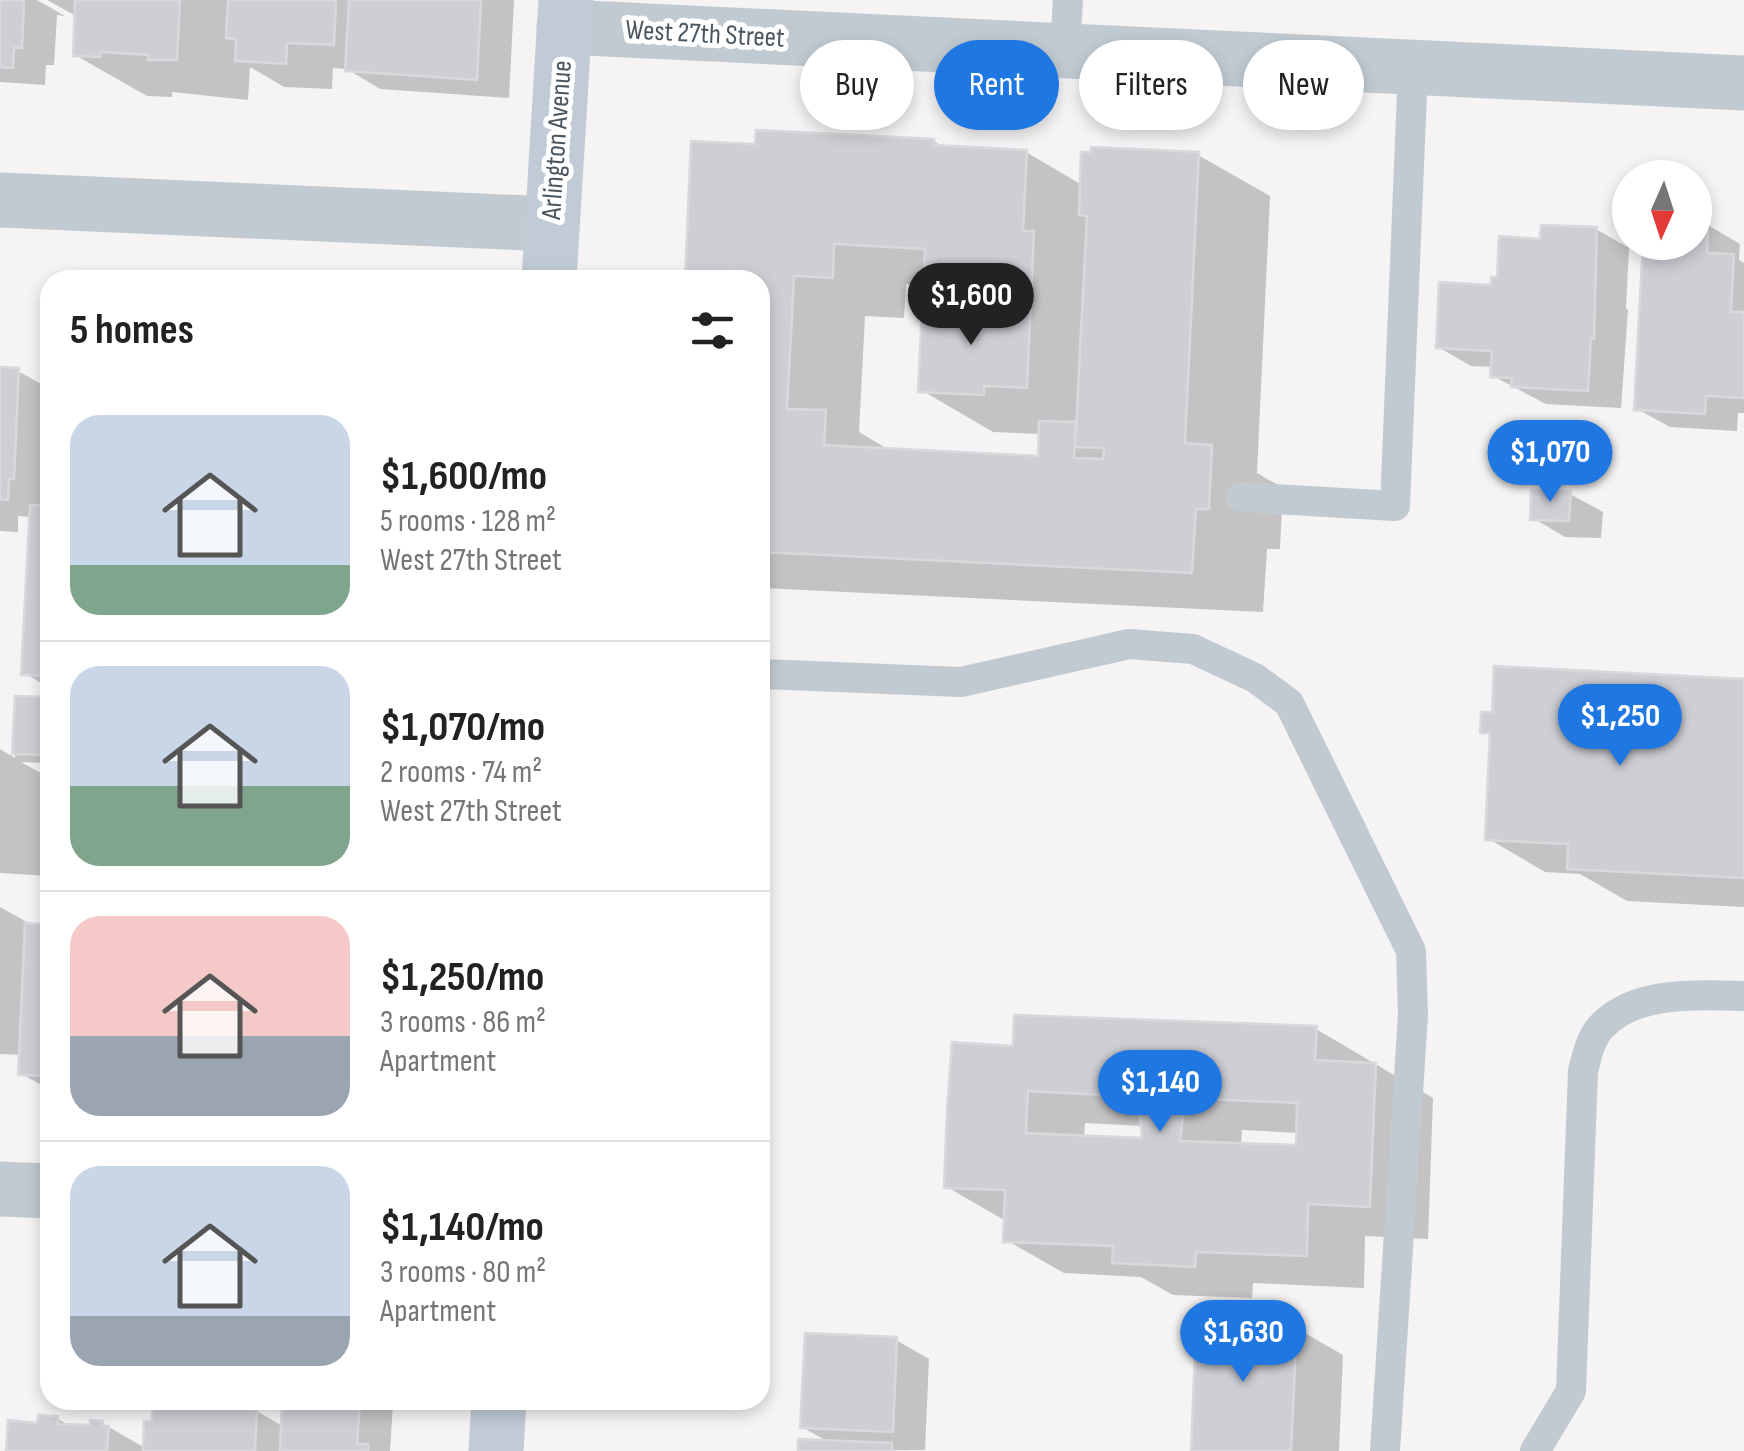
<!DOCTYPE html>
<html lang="en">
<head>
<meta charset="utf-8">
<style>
  body { margin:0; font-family:"Sofia Sans Condensed",sans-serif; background:#f6f6f6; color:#222; height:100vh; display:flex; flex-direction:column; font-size:38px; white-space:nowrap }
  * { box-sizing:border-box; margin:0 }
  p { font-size:32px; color:#767676 }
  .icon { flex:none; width:55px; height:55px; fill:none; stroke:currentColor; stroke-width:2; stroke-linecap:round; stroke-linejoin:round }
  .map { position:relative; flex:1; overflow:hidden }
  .sheet { position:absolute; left:40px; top:270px; width:730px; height:1140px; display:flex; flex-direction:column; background:#fff; border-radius:30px; box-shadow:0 5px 15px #0003 }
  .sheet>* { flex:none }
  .top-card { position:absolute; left:800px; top:40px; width:792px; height:90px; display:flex; gap:20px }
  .needle { width:65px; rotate:183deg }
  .buttons { position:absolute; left:1612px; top:160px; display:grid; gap:20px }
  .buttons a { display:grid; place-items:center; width:100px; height:100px; border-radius:50%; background:#fff; box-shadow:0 5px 15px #0003; font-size:50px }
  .price { position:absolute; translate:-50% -85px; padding:0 22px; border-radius:35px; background:#1f77e2; color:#fff; font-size:32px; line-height:65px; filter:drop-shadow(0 2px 5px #0008) }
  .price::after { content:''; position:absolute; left:50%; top:60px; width:30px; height:22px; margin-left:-15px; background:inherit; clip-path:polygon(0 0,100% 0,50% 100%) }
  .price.active { background:#222; color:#fff }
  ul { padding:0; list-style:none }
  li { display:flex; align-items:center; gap:30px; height:250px; padding:0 30px }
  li+li { border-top:2px solid #e0e0e0 }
  li span { display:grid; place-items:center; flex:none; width:280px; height:200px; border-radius:30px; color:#555 }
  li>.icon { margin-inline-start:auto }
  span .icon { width:120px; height:120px; fill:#fffc; stroke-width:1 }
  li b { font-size:42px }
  h2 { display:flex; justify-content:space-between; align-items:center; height:120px; padding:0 30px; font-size:42px }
  .tag { padding:0 35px; border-radius:45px; background:#fff; box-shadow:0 5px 15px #0003; font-size:35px; line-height:90px }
  .tag.active { background:#1f77e2; color:#fff }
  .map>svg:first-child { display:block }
  .shadow { fill:#0003; fill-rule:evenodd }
  .building { fill:#cdcfd5; stroke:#d7d9dd; stroke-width:2.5; fill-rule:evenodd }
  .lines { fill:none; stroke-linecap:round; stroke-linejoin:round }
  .lane { stroke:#c1cad1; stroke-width:30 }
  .street { stroke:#c1cad1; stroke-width:55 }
  .secondary { stroke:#c1cbd5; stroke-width:55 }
  .labels { text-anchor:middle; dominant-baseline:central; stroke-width:10; stroke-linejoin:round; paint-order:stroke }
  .street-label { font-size:28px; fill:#4a5660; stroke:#fff }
</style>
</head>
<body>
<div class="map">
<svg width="1744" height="1451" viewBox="0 0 1744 1451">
  <rect width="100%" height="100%" fill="#f5f3f3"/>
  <!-- shadow -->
  <g class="shadow">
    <polygon points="0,0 37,0 65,16 57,15 54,65 46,65 45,85 0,82"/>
    <polygon points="47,0 514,0 509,98 380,89 347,69 333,68 332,89 284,87 250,67 248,100 172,92 172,97 147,96 75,55 76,16"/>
    <path d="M933 141 946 148 1026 152 1082 185 1198 155 1270 196 1257 473 1283 488 1280 549H1267L1263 612 760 588V280H687L758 147ZM906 284 926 285 921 390 993 432 1041 434 1040 458 891 451 859 432 865 316 904 318Z"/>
    <polygon points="1695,225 1708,225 1740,244 1739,260 1744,263 1744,413 1738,413 1737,431 1670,427 1637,409 1695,242"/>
    <polygon points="1596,229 1629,248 1626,308 1628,310 1621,408 1546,404 1493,376 1493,367 1471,366 1438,347 1499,280 1543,241"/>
    <polygon points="0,370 18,371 50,389 46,496 41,496 40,508 50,509 50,688 24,673 32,517 18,516 18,532 0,531"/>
    <polygon points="1570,494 1603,512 1601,538 1565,537 1533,518"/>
    <polygon points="1744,681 1744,907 1627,901 1580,874 1545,872 1487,838 1493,737 1482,731"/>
    <polygon points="17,698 50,699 50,763 21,762 50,778 50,876 0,873 0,749 15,758"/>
    <polygon points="0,907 34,926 50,927 50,1090 20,1073 21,1055 0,1054"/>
    <path d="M1316 1029 1433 1098 1428 1239 1365 1236 1364 1288 1253 1283 1252 1298 1173 1295 1141 1277 1064 1273 1006 1240 1004 1220 947 1187 1015 1048ZM1085 1123 1143 1126 1145 1140 1084 1138ZM1242 1130 1298 1133V1147L1241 1145Z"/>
    <polygon points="1216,1309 1246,1326 1296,1328 1343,1355 1339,1451 1193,1451"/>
    <polygon points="896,1340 929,1359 925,1450 800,1451 830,1443 802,1427"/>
    <polygon points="284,1400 386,1400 393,1404 390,1451 8,1451 39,1425 58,1419 72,1427 92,1428 102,1423 145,1448 160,1401 182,1402 192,1408 256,1411 283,1426"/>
  </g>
  <!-- building -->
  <g class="building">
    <polygon points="0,0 24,0 22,48 14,48 13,68 0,67"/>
    <polygon points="75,0 180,0 177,60 148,60 149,55 101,52 100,57 73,56"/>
    <polygon points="228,0 336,0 334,45 287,43 286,64 235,61 236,39 226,38"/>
    <polygon points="349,0 481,0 477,80 345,71"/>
    <polygon points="756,130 934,139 934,145 1027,150 1023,231 1034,231 1027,388 984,386 984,395 918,392 925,249 834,244 833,278 794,276 787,409 826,410 824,445 1038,456 1039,421 1076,422 1074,458 1103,459 1104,448 1075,447 1087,216 1079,215 1081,152 1091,152 1091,147 1199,152 1185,443 1212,445 1209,509 1196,509 1192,573 760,552 760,280 685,280 691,141 755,144"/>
    <polygon points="1695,222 1708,223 1707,253 1734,254 1731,312 1744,312 1744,398 1706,396 1705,414 1634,410 1643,242 1695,242"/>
    <polygon points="1541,225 1597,227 1594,339 1591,338 1588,391 1511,387 1512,378 1490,377 1492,351 1436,348 1439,282 1491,285 1491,277 1497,277 1499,236 1540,239"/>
    <polygon points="0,367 19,368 14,479 9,479 8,500 0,499"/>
    <polygon points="1531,490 1571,491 1569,521 1530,520"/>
    <polygon points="30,505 50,506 50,676 21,675"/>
    <polygon points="1494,666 1744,679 1744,878 1567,869 1568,844 1485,840 1490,733 1480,733 1481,712 1492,712"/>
    <polygon points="15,696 50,697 50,755 12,754"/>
    <polygon points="25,923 50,925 50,1076 18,1075"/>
    <path d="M1014 1015 1317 1026 1315 1060 1376 1063 1370 1207 1308 1204 1307 1256 1196 1252 1195 1267 1112 1263 1113 1246 1003 1242 1005 1190 944 1188 947 1109 952 1042 1013 1046ZM1028 1091 1138 1097 1142 1138 1026 1133ZM1185 1098 1297 1103 1296 1145 1180 1141Z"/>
    <polygon points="1197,1305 1217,1306 1216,1322 1297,1325 1291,1451 1191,1451"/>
    <polygon points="805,1333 897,1337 893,1432 800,1428"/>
    <polygon points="157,1400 257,1408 255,1451 143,1451 144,1421 152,1421 153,1404 157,1404"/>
    <polygon points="282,1400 360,1400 357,1444 368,1444 368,1451 280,1451"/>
    <polygon points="38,1415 58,1416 58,1424 90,1425 90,1420 103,1421 102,1426 109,1426 107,1451 6,1451 8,1420 37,1423"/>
    <polygon points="798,1439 892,1443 892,1451 798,1451"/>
  </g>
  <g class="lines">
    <!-- lane -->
    <g class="lane">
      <polyline points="1065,50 1068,0"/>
      <polyline points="1241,497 1395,506 1413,68"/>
      <polyline points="760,674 961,682 1129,644 1193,649 1255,678 1289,703 1411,951 1413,1015 1385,1451"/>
      <path d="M1535 1451 1571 1391 1583 1071C1587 1056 1590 1039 1601 1027 1635 990 1698 995 1744 996"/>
    </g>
    <!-- street -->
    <g class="street">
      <polyline points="564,27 1744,83"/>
      <polyline points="0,200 551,224"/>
      <polyline points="0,1189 50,1191"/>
    </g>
    <!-- secondary -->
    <g class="secondary">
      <polyline points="549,280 566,0"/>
      <polyline points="496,1451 499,1400"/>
    </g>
  </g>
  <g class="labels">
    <!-- street labels -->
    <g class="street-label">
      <text transform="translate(705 34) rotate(3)">West 27th Street</text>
      <text transform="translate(557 140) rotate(-86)">Arlington Avenue</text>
    </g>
  </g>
</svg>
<div class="buttons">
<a><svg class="needle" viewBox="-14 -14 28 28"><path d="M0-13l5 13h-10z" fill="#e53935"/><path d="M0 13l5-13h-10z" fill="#767676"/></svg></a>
</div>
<b class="price active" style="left:971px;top:348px">$1,600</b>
<b class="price" style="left:1550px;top:505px">$1,070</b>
<b class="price" style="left:1620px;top:769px">$1,250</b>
<b class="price" style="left:1160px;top:1135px">$1,140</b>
<b class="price" style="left:1243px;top:1385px">$1,630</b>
<div class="top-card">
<a class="tag">Buy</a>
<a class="tag active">Rent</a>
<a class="tag">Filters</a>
<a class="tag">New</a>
</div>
<section class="sheet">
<h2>5 homes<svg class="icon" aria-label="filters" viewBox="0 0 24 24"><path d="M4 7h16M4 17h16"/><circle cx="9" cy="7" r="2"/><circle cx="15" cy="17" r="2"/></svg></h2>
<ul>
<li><span style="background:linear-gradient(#c9d6e8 75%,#7fa58c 0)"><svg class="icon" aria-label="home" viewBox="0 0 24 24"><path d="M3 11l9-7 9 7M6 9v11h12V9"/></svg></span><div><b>$1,600/mo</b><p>5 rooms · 128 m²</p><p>West 27th Street</p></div></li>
<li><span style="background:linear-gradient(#c9d6e8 60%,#7fa58c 0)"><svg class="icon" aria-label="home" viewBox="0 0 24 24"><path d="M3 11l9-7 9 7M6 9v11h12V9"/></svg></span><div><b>$1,070/mo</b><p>2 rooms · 74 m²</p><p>West 27th Street</p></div></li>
<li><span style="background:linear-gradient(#f6c9c9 60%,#9aa5b1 0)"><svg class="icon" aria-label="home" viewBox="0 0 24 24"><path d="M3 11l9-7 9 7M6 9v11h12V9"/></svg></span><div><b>$1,250/mo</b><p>3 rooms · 86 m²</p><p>Apartment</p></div></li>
<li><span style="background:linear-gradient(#c9d6e8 75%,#9aa5b1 0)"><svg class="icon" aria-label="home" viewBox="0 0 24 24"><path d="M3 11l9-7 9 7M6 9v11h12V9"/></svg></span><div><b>$1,140/mo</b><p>3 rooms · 80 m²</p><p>Apartment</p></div></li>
</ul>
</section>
</div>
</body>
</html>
